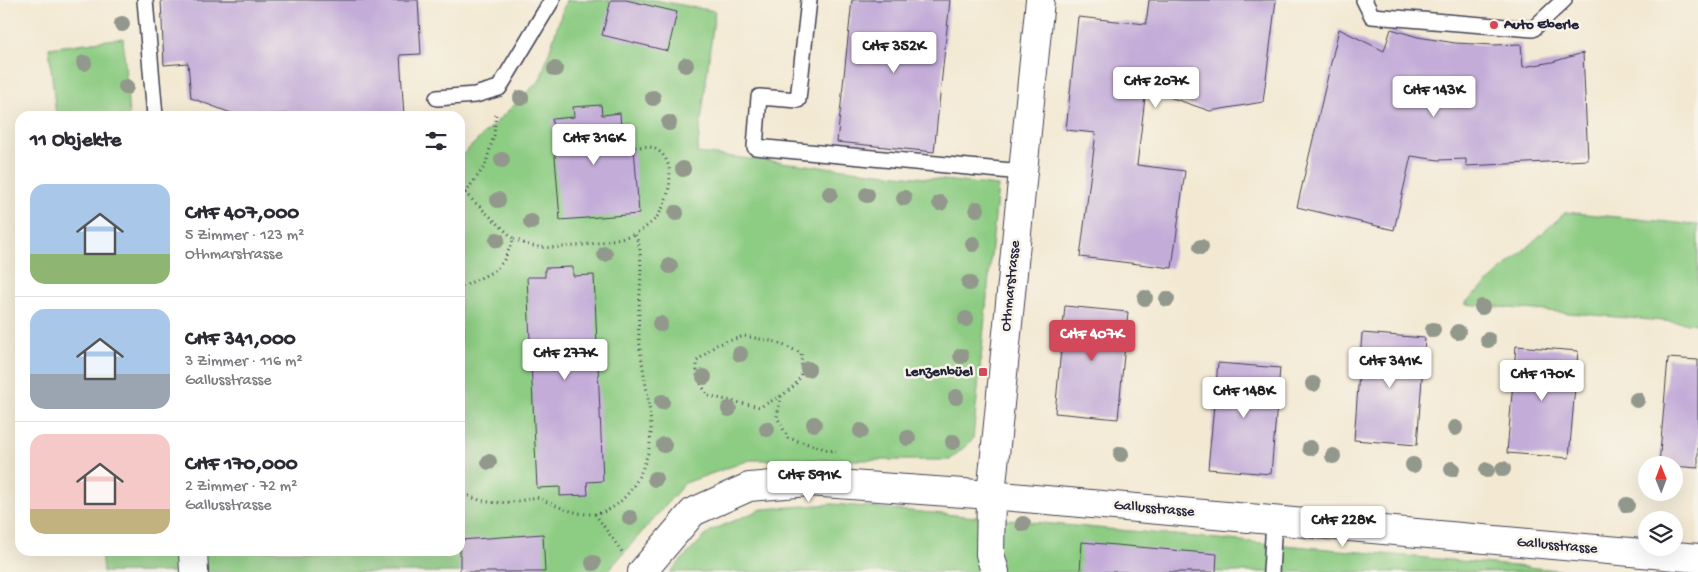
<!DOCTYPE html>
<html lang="de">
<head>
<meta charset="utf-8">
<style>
  body { margin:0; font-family:"Gochi Hand",sans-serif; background:#f7f7f7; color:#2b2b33; height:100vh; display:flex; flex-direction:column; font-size:19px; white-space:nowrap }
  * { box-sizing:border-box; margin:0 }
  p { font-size:16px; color:#7c7c81 }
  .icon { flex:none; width:28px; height:28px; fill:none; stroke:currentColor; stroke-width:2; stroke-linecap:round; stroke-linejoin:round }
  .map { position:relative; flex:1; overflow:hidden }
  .drawer { position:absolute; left:15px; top:111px; width:450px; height:445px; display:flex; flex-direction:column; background:#fff; border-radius:15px; box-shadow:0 5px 20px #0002 }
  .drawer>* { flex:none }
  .needle { width:32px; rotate:359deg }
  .tools { position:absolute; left:1638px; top:456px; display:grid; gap:10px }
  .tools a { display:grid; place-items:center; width:45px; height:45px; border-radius:50%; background:#fff; box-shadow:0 5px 20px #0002; font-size:25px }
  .price { position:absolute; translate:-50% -42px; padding:0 11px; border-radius:5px; background:#fff; color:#222; font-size:16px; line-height:32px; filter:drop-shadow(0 1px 2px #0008) }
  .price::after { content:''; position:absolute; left:50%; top:30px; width:15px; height:11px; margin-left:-8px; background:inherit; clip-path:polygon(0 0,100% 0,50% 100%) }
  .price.current { background:#d1495b; color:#fff }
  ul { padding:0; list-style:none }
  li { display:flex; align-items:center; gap:15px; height:125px; padding:0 15px }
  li+li { border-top:1px solid #e1e1e2 }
  li span { display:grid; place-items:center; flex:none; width:140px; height:100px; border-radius:15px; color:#555 }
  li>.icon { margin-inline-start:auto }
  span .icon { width:60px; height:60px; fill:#fffc; stroke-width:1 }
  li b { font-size:21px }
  h2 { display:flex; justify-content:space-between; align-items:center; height:60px; padding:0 15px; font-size:21px }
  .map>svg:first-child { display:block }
  .green { fill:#8dcc83; stroke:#58775f }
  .building { fill:#c3acd8 }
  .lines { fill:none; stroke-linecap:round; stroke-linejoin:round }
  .service-casing { stroke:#414052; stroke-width:18 }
  .minor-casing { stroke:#414052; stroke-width:30 }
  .path { stroke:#414052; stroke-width:3; stroke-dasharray:1 4; stroke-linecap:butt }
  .service { stroke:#fff; stroke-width:15 }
  .minor { stroke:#fff; stroke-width:28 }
  .tree { fill:#92988c }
  .poi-dot { fill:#d1495b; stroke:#f7f3e8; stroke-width:2 }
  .labels { text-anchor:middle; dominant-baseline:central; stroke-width:5; stroke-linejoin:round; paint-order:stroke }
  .poi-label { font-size:15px; font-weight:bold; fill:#22223b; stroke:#f7f3e8; text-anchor:start }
  .street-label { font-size:15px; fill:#22223b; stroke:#f7f3e8 }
</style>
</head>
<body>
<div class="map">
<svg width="1698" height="572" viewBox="0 0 1698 572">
  <rect width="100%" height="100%" fill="#f7f3e8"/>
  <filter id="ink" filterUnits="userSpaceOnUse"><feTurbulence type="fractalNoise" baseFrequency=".02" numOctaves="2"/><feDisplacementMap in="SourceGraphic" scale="10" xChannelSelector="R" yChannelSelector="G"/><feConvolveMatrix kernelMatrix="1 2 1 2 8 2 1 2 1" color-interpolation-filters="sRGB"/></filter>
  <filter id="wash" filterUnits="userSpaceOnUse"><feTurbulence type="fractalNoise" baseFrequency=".0096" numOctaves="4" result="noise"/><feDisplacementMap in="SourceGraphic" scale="20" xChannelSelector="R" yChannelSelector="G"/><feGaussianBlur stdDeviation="1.12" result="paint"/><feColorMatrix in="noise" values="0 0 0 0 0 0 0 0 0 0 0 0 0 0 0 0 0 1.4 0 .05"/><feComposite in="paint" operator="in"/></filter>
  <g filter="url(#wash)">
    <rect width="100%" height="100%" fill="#f3e9d3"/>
    <!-- green -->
    <g class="green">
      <polygon points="566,0 654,0 715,11 697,153 998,186 973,439 950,460 750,460 685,483 607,572 103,572 101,551 460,551 460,157 540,80"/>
      <polygon points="123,38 129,116 56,116 49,48"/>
      <polygon points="1566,212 1698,225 1698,324 1464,304"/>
      <polygon points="833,504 1581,572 670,572 710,531 762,509"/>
    </g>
    <g id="blocks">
      <!-- building -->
      <g class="building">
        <polygon points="161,0 418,0 421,54 400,55 404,116 307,116 305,113 239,116 191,98 188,63 164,65"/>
        <polygon points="611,0 626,0 677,12 668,51 602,35"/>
        <polygon points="852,0 950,0 934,152 837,142"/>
        <polygon points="1149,0 1276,0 1263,102 1210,111 1146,89 1137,165 1185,171 1172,268 1080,257 1096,133 1066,130 1078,17 1146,24"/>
        <polygon points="1339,29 1384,51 1391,29 1418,37 1455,43 1494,45 1521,44 1523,67 1552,62 1583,53 1588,160 1466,166 1466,159 1439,160 1411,156 1394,230 1297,207"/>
        <polygon points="601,105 602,115 620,113 622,148 634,147 639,214 560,220 552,119 574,117 573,107"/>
        <polygon points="573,267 573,276 594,275 603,481 587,482 588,495 560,496 560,487 537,488 527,277 545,277 545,268"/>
        <polygon points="1065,306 1128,312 1118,419 1055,413"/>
        <polygon points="1362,333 1425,338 1417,445 1354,440"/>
        <polygon points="1516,346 1578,351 1569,458 1507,453"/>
        <polygon points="1668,358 1698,360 1698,468 1659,465"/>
        <polygon points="1218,363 1280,368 1271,474 1208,469"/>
        <polygon points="543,534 545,572 460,572 460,540"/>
        <polygon points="1082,542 1217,554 1216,572 1080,572"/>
      </g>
    </g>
  </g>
  <g filter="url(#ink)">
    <use href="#blocks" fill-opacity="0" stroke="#414052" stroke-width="1"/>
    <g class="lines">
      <defs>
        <g id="service">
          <polyline points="145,0 155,116"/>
          <polyline points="809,0 798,100 759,97 755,147 1022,172"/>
          <polyline points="1364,0 1372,16 1533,29 1564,0"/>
          <polyline points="437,98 475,95 499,88 552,0"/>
          <polyline points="1271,572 1274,520"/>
        </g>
        <g id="minor">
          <polyline points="193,551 194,572"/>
          <polyline points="642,572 693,512 749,487 809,482 991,495 1698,558"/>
          <polyline points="995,572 990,554 991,495 1040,0"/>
        </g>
      </defs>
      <!-- service casing -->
      <use href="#service" class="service-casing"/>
      <!-- minor casing -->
      <use href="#minor" class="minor-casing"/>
      <!-- path -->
      <g class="path">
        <polyline points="460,191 465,193 514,239 503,262 494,271 460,288"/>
        <polyline points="465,193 485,166 494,135 496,113"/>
        <path d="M514 239C520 241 527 245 533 246 558 251 611 242 635 234"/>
        <path d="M781 396 760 407 708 396 697 377V361L716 345 744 336 776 342 801 353C803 377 801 382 781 396L777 417 788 438 836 452"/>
        <path d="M460 491C484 507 510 504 536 497 554 505 574 515 594 514 628 511 650 463 651 433 651 401 641 368 639 335 637 308 643 280 640 252 640 246 637 240 635 234 644 228 653 223 659 214 671 196 679 155 650 147 645 146 639 147 634 147"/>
        <polyline points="595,514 622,552"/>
      </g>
      <!-- service -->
      <use href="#service" class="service"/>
      <!-- minor -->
      <use href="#minor" class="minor"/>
    </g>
    <!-- trees -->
    <g class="tree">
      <circle cx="122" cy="24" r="8"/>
      <circle cx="84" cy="63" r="8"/>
      <circle cx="686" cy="65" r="8"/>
      <circle cx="555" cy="69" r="8"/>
      <circle cx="126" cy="87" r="8"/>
      <circle cx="521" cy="98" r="8"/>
      <circle cx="653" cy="98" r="8"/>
      <circle cx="669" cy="123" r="8"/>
      <circle cx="502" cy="160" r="8"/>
      <circle cx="683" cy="169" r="8"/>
      <circle cx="830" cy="194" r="8"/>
      <circle cx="867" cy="195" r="8"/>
      <circle cx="904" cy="198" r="8"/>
      <circle cx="498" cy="200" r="8"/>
      <circle cx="940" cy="203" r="8"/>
      <circle cx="977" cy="209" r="8"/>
      <circle cx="676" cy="213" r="8"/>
      <circle cx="531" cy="222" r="8"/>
      <circle cx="497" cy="240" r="8"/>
      <circle cx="973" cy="244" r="8"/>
      <circle cx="1201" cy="247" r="8"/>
      <circle cx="605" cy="254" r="8"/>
      <circle cx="670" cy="266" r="8"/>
      <circle cx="969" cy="283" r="8"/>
      <circle cx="1145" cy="298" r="8"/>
      <circle cx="1167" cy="299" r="8"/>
      <circle cx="1482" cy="307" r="8"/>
      <circle cx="966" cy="319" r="8"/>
      <circle cx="660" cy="324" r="8"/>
      <circle cx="1433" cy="330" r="8"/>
      <circle cx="1458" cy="332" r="8"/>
      <circle cx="1488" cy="340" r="8"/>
      <circle cx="740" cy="354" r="8"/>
      <circle cx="961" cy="356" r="8"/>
      <circle cx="808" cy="369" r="8"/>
      <circle cx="704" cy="377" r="8"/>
      <circle cx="1313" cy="384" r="8"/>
      <circle cx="956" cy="397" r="8"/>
      <circle cx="1637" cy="400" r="8"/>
      <circle cx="662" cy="402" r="8"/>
      <circle cx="729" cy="409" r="8"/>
      <circle cx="814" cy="424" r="8"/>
      <circle cx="1455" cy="428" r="8"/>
      <circle cx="767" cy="429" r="8"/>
      <circle cx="861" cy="431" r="8"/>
      <circle cx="908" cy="438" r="8"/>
      <circle cx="953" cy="442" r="8"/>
      <circle cx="664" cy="445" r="8"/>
      <circle cx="1310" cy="448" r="8"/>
      <circle cx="1121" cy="454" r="8"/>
      <circle cx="1333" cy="456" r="8"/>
      <circle cx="489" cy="462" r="8"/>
      <circle cx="1413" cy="465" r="8"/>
      <circle cx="1452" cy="469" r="8"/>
      <circle cx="1503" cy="469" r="8"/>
      <circle cx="1487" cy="470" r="8"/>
      <circle cx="655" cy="479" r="8"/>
      <circle cx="1627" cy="505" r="8"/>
      <circle cx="630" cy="518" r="8"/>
      <circle cx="1023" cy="524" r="8"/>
      <circle cx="593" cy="563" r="8"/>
    </g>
  </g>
  <!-- markers -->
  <g class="poi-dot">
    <circle cx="1494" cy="25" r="5"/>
    <rect x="978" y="367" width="10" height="10" rx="2.5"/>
  </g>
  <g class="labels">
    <!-- poi labels -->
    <g class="poi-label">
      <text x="1504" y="25">Auto Eberle</text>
      <text x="973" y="372" text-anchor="end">Lenzenbüel</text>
    </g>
    <!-- street labels -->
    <g class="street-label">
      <text transform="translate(1011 286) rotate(-84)">Othmarstrasse</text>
      <text transform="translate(1154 509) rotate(5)">Gallusstrasse</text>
      <text transform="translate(1557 546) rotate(5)">Gallusstrasse</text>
    </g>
  </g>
</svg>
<div class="tools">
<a><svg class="needle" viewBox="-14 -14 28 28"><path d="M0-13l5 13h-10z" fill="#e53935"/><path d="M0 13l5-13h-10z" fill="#7c7c81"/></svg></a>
<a><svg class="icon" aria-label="layers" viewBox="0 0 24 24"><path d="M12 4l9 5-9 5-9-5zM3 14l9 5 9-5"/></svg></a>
</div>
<b class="price" style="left:894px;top:74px">CHF 352K</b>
<b class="price" style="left:1156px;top:109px">CHF 207K</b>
<b class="price" style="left:1434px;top:118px">CHF 143K</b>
<b class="price" style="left:594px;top:166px">CHF 316K</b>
<b class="price current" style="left:1092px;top:362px">CHF 407K</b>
<b class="price" style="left:565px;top:381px">CHF 277K</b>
<b class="price" style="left:1390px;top:389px">CHF 341K</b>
<b class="price" style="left:1542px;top:402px">CHF 170K</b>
<b class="price" style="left:1244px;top:419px">CHF 148K</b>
<b class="price" style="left:809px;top:503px">CHF 591K</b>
<b class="price" style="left:1343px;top:548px">CHF 228K</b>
<section class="drawer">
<h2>11 Objekte<svg class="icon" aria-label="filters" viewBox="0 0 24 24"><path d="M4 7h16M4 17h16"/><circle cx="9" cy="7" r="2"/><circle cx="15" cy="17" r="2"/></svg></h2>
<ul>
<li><span style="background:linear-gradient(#a9c7e8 70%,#8fb573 0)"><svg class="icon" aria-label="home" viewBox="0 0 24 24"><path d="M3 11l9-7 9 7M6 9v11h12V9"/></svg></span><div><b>CHF 407,000</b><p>5 Zimmer · 123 m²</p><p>Othmarstrasse</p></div></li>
<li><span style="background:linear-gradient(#a9c7e8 65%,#9aa5b1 0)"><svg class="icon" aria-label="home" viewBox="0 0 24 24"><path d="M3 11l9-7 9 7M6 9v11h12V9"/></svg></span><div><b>CHF 341,000</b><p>3 Zimmer · 116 m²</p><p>Gallusstrasse</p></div></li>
<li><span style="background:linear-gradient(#f6c9c9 75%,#c2b280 0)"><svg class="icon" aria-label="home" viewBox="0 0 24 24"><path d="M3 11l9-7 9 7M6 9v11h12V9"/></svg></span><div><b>CHF 170,000</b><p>2 Zimmer · 72 m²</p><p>Gallusstrasse</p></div></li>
</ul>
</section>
</div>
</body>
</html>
